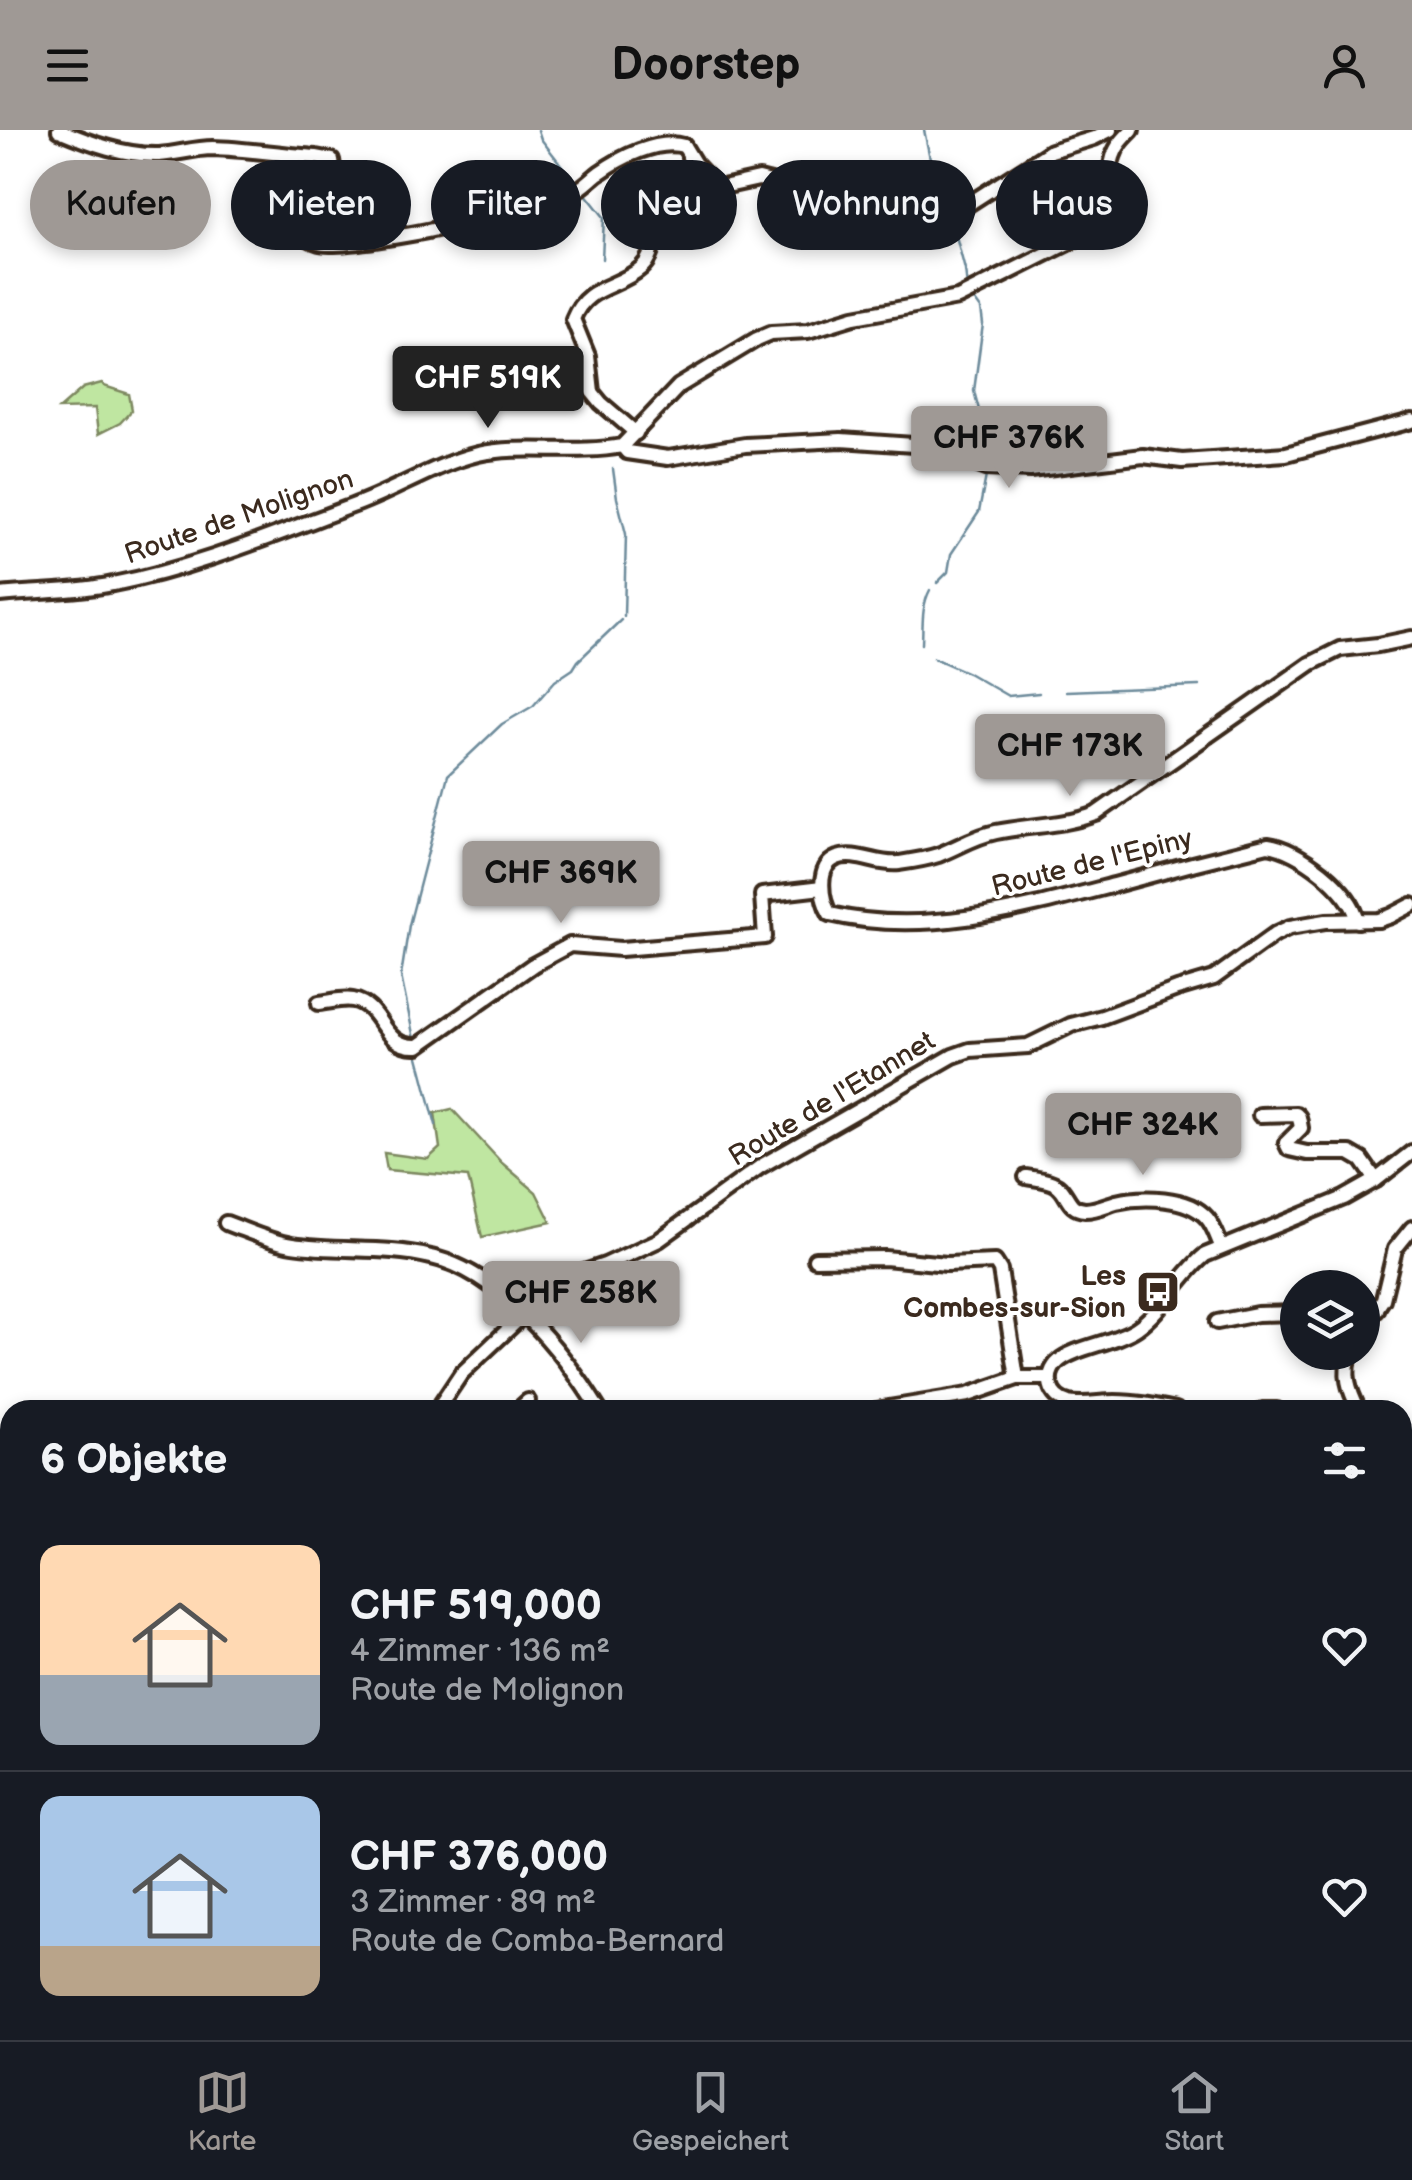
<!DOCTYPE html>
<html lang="de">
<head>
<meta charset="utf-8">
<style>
  body { margin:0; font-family:"Balsamiq Sans",sans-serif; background:#242831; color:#f1f3f6; height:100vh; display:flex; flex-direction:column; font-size:38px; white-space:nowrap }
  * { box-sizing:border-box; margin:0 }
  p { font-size:32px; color:#9ea1a6 }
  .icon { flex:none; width:55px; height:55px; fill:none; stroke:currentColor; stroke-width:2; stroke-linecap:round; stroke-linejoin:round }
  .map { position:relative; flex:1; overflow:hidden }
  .panel { position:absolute; left:0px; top:1270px; width:1412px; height:640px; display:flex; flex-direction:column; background:#171b24; border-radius:30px 30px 0 0; box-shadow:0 5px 15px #0003 }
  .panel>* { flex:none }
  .hud { position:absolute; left:30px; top:30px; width:1352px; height:90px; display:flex; gap:20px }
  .tools { position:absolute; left:1280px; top:1140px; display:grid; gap:20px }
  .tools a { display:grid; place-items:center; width:100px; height:100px; border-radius:50%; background:#171b24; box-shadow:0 5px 15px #0003; font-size:50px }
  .price { position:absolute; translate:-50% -85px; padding:0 22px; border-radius:10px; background:#9f9995; color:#111; font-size:32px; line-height:65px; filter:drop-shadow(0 2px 5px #0008) }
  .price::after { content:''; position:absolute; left:50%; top:60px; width:30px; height:22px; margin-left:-15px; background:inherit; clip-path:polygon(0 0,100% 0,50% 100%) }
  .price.selected { background:#222; color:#fff }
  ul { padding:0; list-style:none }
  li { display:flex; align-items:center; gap:30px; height:250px; padding:0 40px }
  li+li { border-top:2px solid #363941 }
  li span { display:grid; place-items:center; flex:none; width:280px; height:200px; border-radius:20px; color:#555 }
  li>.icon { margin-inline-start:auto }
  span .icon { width:120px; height:120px; fill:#fffc; stroke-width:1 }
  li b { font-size:42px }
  h2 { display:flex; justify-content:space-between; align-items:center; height:120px; padding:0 40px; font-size:42px }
  .pill { padding:0 35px; border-radius:45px; background:#171b24; box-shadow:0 5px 15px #0003; font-size:35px; line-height:90px }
  .pill.selected { background:#9f9995; color:#111 }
  header { display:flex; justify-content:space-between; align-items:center; height:130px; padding:0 40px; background:#9f9995; color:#111; font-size:45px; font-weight:700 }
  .tabs { display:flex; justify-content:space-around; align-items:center; height:140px; border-top:2px solid #363941; background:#171b24; font-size:28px; color:#9ea1a6 }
  .tabs a { display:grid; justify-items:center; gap:5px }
  .tabs .selected { color:#9f9995 }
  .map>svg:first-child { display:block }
  .green { fill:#bfe6a1; stroke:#7d8860; stroke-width:2.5 }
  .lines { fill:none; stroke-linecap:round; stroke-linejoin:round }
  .stream { stroke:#6d8b9b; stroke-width:2.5 }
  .minor-casing { stroke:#3b2a1e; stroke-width:20 }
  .minor { stroke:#fff; stroke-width:12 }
  .labels { text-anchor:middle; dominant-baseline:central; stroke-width:8; stroke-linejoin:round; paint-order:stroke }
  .street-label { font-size:28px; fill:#3b2a1e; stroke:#fff }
  .poi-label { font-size:28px; font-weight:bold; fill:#3b2a1e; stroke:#fff; text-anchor:end }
</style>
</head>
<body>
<header><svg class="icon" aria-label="menu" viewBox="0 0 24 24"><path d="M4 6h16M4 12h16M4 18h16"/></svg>Doorstep<svg class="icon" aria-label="person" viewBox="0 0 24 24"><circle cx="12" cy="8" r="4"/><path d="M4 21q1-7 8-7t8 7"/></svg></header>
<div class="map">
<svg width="1412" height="1910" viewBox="0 0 1412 1910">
  <rect width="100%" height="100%" fill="#fff"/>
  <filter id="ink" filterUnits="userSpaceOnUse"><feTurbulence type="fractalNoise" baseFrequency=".01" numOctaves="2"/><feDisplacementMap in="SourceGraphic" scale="20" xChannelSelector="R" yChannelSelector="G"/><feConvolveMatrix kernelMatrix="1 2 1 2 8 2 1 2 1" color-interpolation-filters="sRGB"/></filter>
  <g filter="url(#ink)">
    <!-- green -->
    <g class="green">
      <polygon points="102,253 104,256 129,264 132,280 120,293 98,304 95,278 59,279 83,258"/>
      <polygon points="452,979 502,1033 536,1062 551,1092 482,1107 468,1047 387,1040 384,1023 428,1029 440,1018 435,983"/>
      <path d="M139 1900H301C281 1903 261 1903 242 1906 222 1908 194 1910 176 1906L130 1904 88 1907Z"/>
      <polygon points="540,1900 658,1900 593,1910 541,1910"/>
    </g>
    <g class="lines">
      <!-- stream -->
      <g class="stream">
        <polyline points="538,0 541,9 576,54"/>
        <polyline points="924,0 936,57 945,75"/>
        <polyline points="585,63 604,87 602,129"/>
        <polyline points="951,87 965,140 967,157"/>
        <polyline points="973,168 981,179 983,194 974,261 984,299 988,335"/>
        <polyline points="613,339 617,368 626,404 624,486"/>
        <polyline points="937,453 948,442 951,424 979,382 986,346"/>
        <path d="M922 514C923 495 921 477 930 460"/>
        <polyline points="934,528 968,543 1008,566 1039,563"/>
        <polyline points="1066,561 1199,556"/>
        <polyline points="414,909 401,846 409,795 448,645 502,594 533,576 555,551 573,539 578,531 621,490"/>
        <polyline points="417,923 436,995"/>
      </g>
      <defs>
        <g id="minor">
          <path d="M59 0C90 13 125 26 159 25 177 24 194 18 213 18 247 19 282 25 316 27L332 30 333 37 331 44 281 73C278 88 285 94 298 103 304 106 312 111 319 113 337 118 420 103 441 98 456 94 469 86 484 82 514 74 546 75 574 62 583 58 591 49 599 43 620 28 658 8 684 16"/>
          <polyline points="684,16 695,34 718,58 759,49 771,52 794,79 806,87 836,98 952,80 967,75 1051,21 1094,8 1110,0"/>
          <path d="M636 303 601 273 592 262 588 226 573 189C586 155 617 159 641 138 656 125 651 104 660 87 669 71 690 62 692 43 693 37 691 33 689 27"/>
          <polyline points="622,316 627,322 668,328 745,315 841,310 928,316 986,338 1030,340 1143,326 1182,331 1286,324 1412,291"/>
          <path d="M0 465C37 461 77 462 113 454 195 438 274 405 352 376 395 361 433 335 478 324 523 314 575 325 622 316L679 256 757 209 771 203 808 201 854 187 958 168 1088 103C1122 71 1103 61 1113 27 1116 16 1124 8 1132 0"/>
          <path d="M1358 791C1351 759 1299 719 1268 715 1218 727 1168 740 1118 754 1026 778 926 807 830 784 821 769 816 736 837 728 856 721 879 736 899 733 912 731 926 729 938 725 957 718 975 706 996 702 1029 695 1064 696 1096 684L1310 534 1340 519 1378 515 1412 508"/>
          <path d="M319 873C330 872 342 868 353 870 384 876 380 918 418 916L533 835 570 815 621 819 765 807 762 765 822 758"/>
          <polyline points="1260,985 1296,984 1299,987 1301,998 1286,1013 1289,1019 1307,1023 1350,1023 1362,1030 1376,1050"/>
          <path d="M1026 1047C1036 1049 1048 1049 1057 1055 1069 1064 1067 1079 1085 1080 1096 1080 1106 1075 1116 1072 1142 1066 1188 1066 1207 1088 1214 1096 1217 1107 1221 1116"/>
          <path d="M226 1093C248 1101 269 1111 292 1115 338 1122 386 1116 431 1127 500 1142 564 1223 599 1280"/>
          <polyline points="815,1129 885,1128 947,1134 995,1132 1000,1140 1017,1248"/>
          <polyline points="1362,1178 1377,1180"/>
          <polyline points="1217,1192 1257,1184 1298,1183"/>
          <polyline points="1362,1201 1383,1169 1395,1119 1412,1098"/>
          <path d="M1351 1222C1343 1244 1349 1260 1359 1280"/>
          <polyline points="437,1280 461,1244 516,1192 529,1168 539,1160 555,1152 605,1135 659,1110 761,1036 953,926 970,920 1028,916 1071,895 1102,887 1177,859 1214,848 1275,804 1290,797 1326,791 1379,790 1391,786 1412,775"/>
          <polyline points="518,1280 528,1271"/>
          <polyline points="876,1280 968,1265 1017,1248 1049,1248"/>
          <path d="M1176 1280C1156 1276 1136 1272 1115 1272 1100 1272 1083 1276 1069 1273 1049 1268 1043 1245 1059 1231 1075 1217 1115 1213 1137 1198 1164 1179 1179 1146 1205 1125L1344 1068 1376 1050 1412 1022"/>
          <polyline points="1263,1280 1277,1280"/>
          <polyline points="1402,1342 1412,1352"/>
          <path d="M1407 1652C1412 1607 1396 1572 1412 1526"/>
          <path d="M1402 1674C1412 1667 1412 1655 1403 1649"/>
          <polyline points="0,1817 10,1805"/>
          <polyline points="0,1832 10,1830"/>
          <polyline points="418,1900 419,1910"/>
          <polyline points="506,1900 508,1910"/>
          <polyline points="1010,1900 1013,1910"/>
          <polyline points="1037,1900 1042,1910"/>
          <polyline points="863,1910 940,1900"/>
          <polyline points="1271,1910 1277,1900"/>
        </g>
      </defs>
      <!-- minor casing -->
      <use href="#minor" class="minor-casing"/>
      <!-- minor -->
      <use href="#minor" class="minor"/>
    </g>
  </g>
  <!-- icons -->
  <defs>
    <symbol id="bus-square" viewBox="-11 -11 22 22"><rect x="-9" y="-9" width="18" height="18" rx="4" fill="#3b2a1e" stroke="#fff"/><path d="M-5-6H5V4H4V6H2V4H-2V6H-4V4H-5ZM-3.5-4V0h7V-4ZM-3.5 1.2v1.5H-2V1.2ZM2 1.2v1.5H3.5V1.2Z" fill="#fff"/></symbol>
  </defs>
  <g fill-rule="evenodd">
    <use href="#bus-square" x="1133" y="1137" width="50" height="50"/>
  </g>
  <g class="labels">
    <!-- street labels -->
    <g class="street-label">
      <text transform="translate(239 387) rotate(-19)">Route de Molignon</text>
      <text transform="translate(1092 733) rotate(-14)">Route de l'Epiny</text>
      <text transform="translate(832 969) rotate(-31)">Route de l'Etannet</text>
    </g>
    <!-- poi labels -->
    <g class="poi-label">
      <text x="1126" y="1146">Les<tspan x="1126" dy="32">Combes-sur-Sion</tspan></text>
    </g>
  </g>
</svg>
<div class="tools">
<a><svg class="icon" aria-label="layers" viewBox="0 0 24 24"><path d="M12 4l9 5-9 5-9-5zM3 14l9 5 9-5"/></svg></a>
</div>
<b class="price selected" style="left:488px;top:301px">CHF 519K</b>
<b class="price" style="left:1009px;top:361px">CHF 376K</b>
<b class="price" style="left:1070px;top:669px">CHF 173K</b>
<b class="price" style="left:561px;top:796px">CHF 369K</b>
<b class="price" style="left:1143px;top:1048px">CHF 324K</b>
<b class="price" style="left:581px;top:1216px">CHF 258K</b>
<div class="hud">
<a class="pill selected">Kaufen</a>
<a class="pill">Mieten</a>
<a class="pill">Filter</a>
<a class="pill">Neu</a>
<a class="pill">Wohnung</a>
<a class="pill">Haus</a>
</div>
<section class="panel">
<h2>6 Objekte<svg class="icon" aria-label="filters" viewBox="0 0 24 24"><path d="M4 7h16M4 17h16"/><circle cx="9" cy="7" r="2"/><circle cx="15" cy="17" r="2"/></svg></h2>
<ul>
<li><span style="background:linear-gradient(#ffd9b3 65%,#9aa5b1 0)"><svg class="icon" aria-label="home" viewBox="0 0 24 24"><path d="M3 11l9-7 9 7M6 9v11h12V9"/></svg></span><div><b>CHF 519,000</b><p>4 Zimmer · 136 m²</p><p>Route de Molignon</p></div><svg class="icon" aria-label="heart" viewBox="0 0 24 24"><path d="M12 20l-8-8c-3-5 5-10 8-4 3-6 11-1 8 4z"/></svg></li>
<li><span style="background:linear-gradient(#a9c7e8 75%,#b9a48a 0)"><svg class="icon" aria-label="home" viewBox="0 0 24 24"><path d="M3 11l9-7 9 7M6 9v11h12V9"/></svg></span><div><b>CHF 376,000</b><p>3 Zimmer · 89 m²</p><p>Route de Comba-Bernard</p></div><svg class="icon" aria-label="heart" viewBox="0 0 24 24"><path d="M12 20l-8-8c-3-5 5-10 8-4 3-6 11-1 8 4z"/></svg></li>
</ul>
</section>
</div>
<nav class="tabs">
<a class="selected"><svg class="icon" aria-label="map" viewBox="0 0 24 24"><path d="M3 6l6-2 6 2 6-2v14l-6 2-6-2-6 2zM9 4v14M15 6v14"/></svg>Karte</a>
<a><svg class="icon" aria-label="saved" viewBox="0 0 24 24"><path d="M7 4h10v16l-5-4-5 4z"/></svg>Gespeichert</a>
<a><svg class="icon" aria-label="home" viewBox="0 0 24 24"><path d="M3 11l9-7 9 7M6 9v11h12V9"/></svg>Start</a>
</nav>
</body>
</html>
